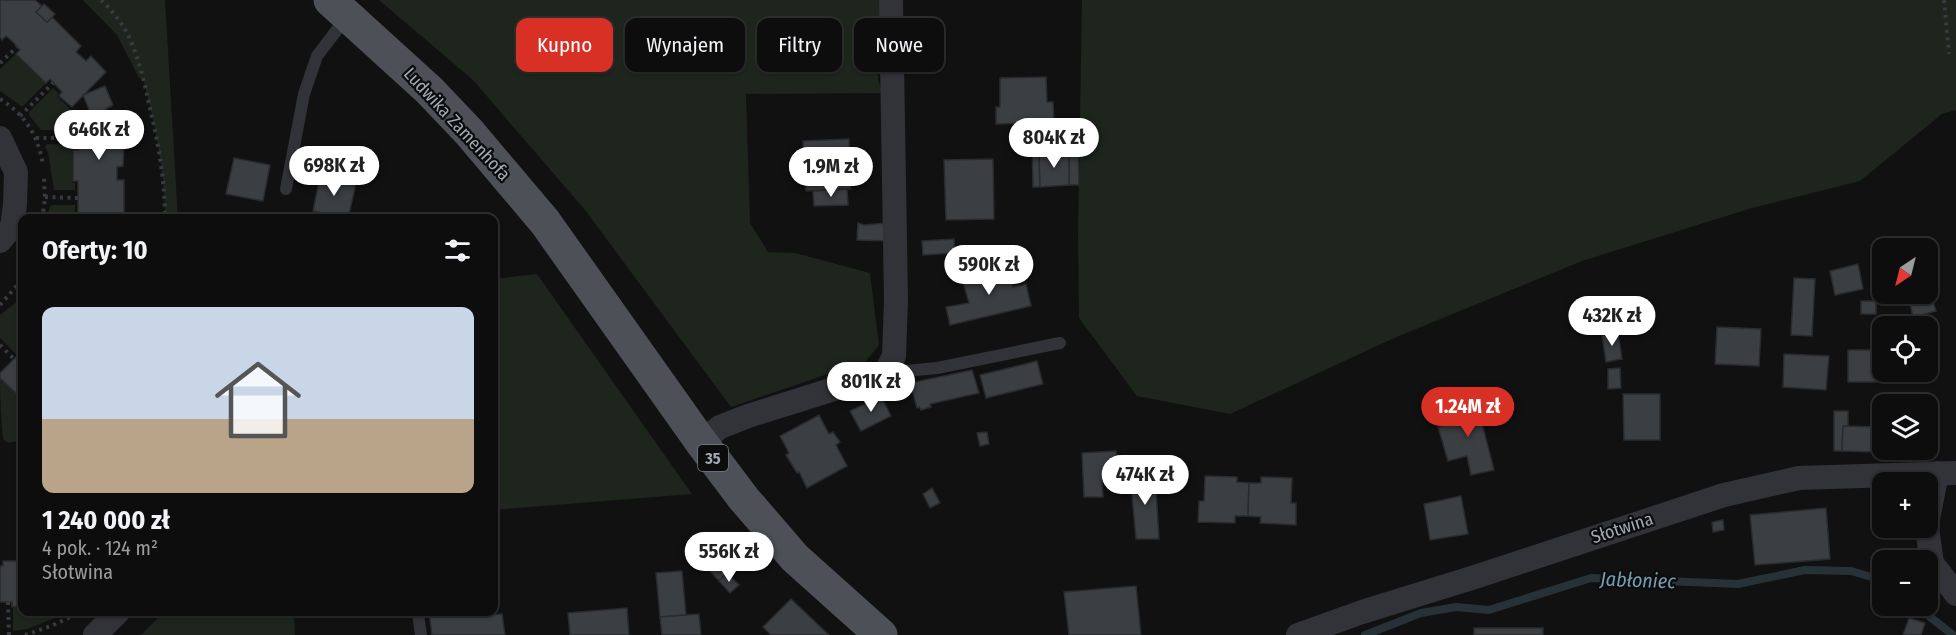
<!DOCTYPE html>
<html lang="pl">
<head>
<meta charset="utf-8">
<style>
  body { margin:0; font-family:"Fira Sans Condensed",sans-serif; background:#161617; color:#f1f3f6; height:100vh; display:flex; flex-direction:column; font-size:22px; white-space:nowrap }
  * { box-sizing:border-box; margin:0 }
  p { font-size:20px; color:#9a9c9e }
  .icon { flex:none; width:33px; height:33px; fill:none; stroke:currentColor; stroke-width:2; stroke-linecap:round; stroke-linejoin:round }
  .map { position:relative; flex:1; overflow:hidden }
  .side { position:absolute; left:18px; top:214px; width:480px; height:402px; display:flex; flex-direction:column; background:#0d0d0e; border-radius:12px; box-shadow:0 2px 4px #0004,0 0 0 2px #2d2d2e }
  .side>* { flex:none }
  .guide { position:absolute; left:516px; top:18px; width:570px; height:54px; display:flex; gap:12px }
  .needle { width:39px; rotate:215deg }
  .tools { position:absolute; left:1872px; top:238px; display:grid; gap:12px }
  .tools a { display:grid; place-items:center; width:66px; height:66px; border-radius:12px; background:#0d0d0e; box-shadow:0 2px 4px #0004,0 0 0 2px #2d2d2e; font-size:30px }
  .price { position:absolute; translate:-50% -51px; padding:0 14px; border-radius:21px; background:#fff; color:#222; font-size:20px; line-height:39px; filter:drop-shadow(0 2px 3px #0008) }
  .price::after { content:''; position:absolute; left:50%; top:36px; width:18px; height:14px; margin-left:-9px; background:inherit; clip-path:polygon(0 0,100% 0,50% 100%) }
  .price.on { background:#d93025; color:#fff }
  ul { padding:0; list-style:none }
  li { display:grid; align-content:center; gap:12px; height:318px; padding:0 24px }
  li+li { border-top:2px solid #2d2d2e }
  li span { display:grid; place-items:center; height:186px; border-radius:12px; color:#555 }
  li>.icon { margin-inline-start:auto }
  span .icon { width:108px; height:108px; fill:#fffc; stroke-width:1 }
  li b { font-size:26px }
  h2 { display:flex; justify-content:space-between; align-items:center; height:72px; padding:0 24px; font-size:26px }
  .tag { padding:0 21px; border-radius:12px; background:#0d0d0e; box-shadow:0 2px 4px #0004,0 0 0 2px #2d2d2e; font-size:21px; line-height:54px }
  .tag.on { background:#d93025; color:#fff }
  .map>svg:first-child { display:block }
  .green { fill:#1d251d }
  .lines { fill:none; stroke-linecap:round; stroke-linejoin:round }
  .stream { stroke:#263237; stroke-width:8 }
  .building { fill:#3c3f42; stroke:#2a2b2e; stroke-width:1.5 }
  .path { stroke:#373a3f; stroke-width:4; stroke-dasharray:3 4.5; stroke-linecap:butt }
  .lane { stroke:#313338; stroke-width:12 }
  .street { stroke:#313338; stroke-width:24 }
  .primary { stroke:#4d5157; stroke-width:33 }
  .labels { text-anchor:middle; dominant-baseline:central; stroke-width:4.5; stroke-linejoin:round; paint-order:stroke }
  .shield { fill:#0c0c0d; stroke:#747b82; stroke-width:1.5 }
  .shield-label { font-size:16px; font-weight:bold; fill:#a1aab4 }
  .street-label { font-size:18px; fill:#a1aab4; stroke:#0c0c0d }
  .water-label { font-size:20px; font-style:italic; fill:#749fb3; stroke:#0c0c0d }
</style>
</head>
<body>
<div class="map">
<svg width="1956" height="635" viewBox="0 0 1956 635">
  <rect width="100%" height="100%" fill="#111112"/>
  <!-- green -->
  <g class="green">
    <path d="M83 0H165L178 219H165C165 171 155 125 143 79L139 78 117 35Z"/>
    <polygon points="379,0 881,0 882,55 878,59 878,80 883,93 746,94 750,223 768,252 795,253 870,273 879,345 866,361 731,407 585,210 473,80"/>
    <polygon points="1082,0 1956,0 1956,110 1942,114 1860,181 1752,208 1582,261 1394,338 1230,414 1137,396 1079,318 1078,232"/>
    <polygon points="16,54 46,83 22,107 0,91 0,69"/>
    <polygon points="53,88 59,94 57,96 76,115 76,131 41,130 29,115 30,111"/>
    <polygon points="47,144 75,145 75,148 72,148 72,183 75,183 75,190 54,190 48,152 45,147"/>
    <polygon points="53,205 75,205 75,219 47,219 50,206"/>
    <polygon points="537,274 692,494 494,510 494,279"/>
    <polygon points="18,301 22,302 22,342 18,347 20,351 16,354 0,338 0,315"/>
    <path d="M0 378 22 399V440L8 443 3 439C1 419 0 399 0 378Z"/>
    <polygon points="13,608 22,608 22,612 70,612 27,629 13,631"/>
    <polygon points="164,612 294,612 295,635 141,635"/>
  </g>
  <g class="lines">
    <!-- stream -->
    <g class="stream">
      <polyline points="1919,606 1930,617 1953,635"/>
      <polyline points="1365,635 1421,613 1456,607 1489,610 1591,578 1738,584 1805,570 1851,571 1882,580"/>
    </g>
  </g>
  <!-- building -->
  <g class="building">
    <polygon points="0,0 35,0 42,6 36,12 47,22 52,17 81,46 76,52 86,61 91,56 106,72 72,107 59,96 62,92 50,79 46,83 16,54 20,50 13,42 6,36 2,40 0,37"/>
    <polygon points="44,4 55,14 47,22 36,12"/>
    <polygon points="1046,77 1047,102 1053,102 1054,123 996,124 996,107 1000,107 1000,78"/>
    <polygon points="105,86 113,105 106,109 107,115 124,115 123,131 117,131 117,144 124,145 123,166 117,167 117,180 124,180 124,219 78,219 78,181 73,181 73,150 78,150 78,116 91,115 83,95"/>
    <polygon points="849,139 851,189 806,191 803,141"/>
    <polygon points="1078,139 1079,185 1069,185 1069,151 1039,152 1040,187 1033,187 1032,140"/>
    <polygon points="1069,151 1069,185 1040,187 1039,152"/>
    <polygon points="234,158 270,165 263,201 226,194"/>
    <polygon points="993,159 994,219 946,220 944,160"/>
    <polygon points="320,176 356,183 348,219 313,211"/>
    <polygon points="847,189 848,205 814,206 813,191"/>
    <polygon points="858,223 864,225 887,223 887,241 857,240"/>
    <polygon points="954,239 955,253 923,255 922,241"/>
    <polygon points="1007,264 1013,287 1026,284 1031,306 950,325 946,307 969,303 961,276"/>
    <polygon points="1858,264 1863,289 1835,295 1830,271"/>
    <polygon points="1794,278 1815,279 1812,336 1791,335"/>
    <polygon points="1932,298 1936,311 1913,317 1910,304"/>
    <rect x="1861" y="301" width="15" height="13"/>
    <polygon points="1717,327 1761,329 1759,366 1715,364"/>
    <polygon points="1618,333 1622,359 1606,362 1602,335"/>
    <polygon points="1882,340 1882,372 1891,372 1891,382 1848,382 1848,350 1876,350 1875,341"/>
    <polygon points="22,345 22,399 0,378 0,373 22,351 20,348"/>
    <polygon points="1784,354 1829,356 1826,390 1783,387"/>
    <polygon points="1037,361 1043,384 986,398 980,375"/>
    <polygon points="1620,368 1621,388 1608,389 1608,369"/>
    <polygon points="972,370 979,393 930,404 931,407 921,410 919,407 917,408 910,383"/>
    <polygon points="1623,394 1660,394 1660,440 1624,440"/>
    <polygon points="881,396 891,416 861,431 850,411"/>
    <polygon points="1475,396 1494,470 1471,475 1467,456 1448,461 1438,427 1460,421 1455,400"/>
    <polygon points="1493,406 1496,421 1482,424 1478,410"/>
    <polygon points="1834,411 1848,411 1848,426 1843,426 1842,451 1834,451"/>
    <polygon points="819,415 829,434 833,432 840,442 836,445 847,466 807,488 799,472 797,473 786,455 789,453 780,436"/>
    <polygon points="1843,426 1876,427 1875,452 1842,451"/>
    <polygon points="987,432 989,444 980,446 977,433"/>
    <polygon points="1116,451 1117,480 1102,480 1103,497 1084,497 1082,453"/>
    <polygon points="1155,473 1159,539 1136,539 1130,474"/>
    <polygon points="1205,476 1237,477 1237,482 1249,483 1248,516 1235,516 1235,523 1198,522 1199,501 1204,501"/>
    <polygon points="1261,477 1292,478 1291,503 1296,503 1296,525 1260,523 1261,517 1248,516 1249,483 1261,483"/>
    <polygon points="932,488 940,503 930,508 923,494"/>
    <polygon points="1461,496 1468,534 1430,540 1424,504"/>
    <polygon points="1826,508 1830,559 1755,565 1750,515"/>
    <polygon points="1723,520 1724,530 1713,532 1712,522"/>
    <polygon points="715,559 727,573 719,581 707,568"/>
    <polygon points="3,561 22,561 22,606 12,607 12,602 0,602 0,566 3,566"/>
    <polygon points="682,571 686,615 660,617 656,573"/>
    <polygon points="727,573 739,585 730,593 719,581"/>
    <polygon points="1136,586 1141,635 1069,635 1064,592"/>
    <polygon points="791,599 829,635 771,635 763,627"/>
    <polygon points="627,608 629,635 570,635 568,613"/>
    <polygon points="429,612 468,612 469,616 502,614 505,635 432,635"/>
    <polygon points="699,614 701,635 662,635 660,617"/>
    <polygon points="1909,618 1925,623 1921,635 1903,635"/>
    <rect x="1474" y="628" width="69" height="7"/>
  </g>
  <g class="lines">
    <!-- path -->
    <g class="path">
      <path d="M101 0C111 10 120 20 127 33 138 55 144 80 149 104 158 142 165 179 165 219"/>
      <polyline points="1944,0 1949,54"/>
      <polyline points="0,63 17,47"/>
      <path d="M0 99C26 115 38 136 43 165"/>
      <polyline points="20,116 53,83"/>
      <polyline points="36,138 78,138"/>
      <polyline points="45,197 78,198"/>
      <polyline points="42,219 45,199 44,178"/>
      <polyline points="17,288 22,293"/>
      <polyline points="0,305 22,280"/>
      <polyline points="0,345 14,359"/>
      <polyline points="8,602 9,635"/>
      <polyline points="25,635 51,626 77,614"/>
    </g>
    <!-- lane -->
    <g class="lane">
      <polyline points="286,189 304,94 317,56 346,18"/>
      <polyline points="885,373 937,368 1060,343"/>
      <polyline points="418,614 421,635"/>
    </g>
    <!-- street -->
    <g class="street">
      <polyline points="0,138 16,172 15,204 12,227 0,241"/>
      <polyline points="701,442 720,427 748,416 885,373 894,356 896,301 891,0"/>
      <polyline points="1928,519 1937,473"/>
      <polyline points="1927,528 1932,563 1956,594"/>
      <polyline points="95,635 118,612"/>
      <polyline points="1298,635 1362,612 1475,577 1724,495 1799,478 1956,473"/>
    </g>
    <!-- primary -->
    <polyline class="primary" points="330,0 429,90 469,132 545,222 701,442 744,499 795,558 881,635"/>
  </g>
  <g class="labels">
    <!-- shield labels -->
    <rect class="shield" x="698" y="445" width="30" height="26" rx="4.5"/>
    <g class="shield-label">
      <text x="713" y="458">35</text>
    </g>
    <!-- street labels -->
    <g class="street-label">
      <text transform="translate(457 124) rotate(47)">Ludwika Zamenhofa</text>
      <text transform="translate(1622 528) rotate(-18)">Słotwina</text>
    </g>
    <!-- water labels -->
    <g class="water-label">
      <text transform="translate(1638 580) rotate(2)">Jabłoniec</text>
    </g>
  </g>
</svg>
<div class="tools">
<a><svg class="needle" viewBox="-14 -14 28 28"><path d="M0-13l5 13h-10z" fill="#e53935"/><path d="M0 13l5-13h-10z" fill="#9a9c9e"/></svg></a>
<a><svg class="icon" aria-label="locate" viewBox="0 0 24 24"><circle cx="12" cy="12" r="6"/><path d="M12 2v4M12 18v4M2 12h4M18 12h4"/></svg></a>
<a><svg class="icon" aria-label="layers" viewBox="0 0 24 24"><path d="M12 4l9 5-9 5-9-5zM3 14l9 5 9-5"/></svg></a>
<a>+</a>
<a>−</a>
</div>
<b class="price" style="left:99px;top:161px">646K zł</b>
<b class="price" style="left:1054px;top:169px">804K zł</b>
<b class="price" style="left:334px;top:197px">698K zł</b>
<b class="price" style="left:831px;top:198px">1.9M zł</b>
<b class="price" style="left:989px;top:296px">590K zł</b>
<b class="price" style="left:1612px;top:347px">432K zł</b>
<b class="price" style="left:871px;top:413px">801K zł</b>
<b class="price on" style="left:1468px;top:438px">1.24M zł</b>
<b class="price" style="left:1145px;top:506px">474K zł</b>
<b class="price" style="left:729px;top:583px">556K zł</b>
<div class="guide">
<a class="tag on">Kupno</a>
<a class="tag">Wynajem</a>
<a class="tag">Filtry</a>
<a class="tag">Nowe</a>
</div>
<section class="side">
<h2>Oferty: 10<svg class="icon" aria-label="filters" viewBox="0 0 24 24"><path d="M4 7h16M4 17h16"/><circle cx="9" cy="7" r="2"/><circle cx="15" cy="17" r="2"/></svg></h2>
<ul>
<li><span style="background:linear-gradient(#c9d6e8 60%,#b9a48a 0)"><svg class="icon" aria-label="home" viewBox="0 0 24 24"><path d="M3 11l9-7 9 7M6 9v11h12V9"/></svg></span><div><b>1 240 000 zł</b><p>4 pok. · 124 m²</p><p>Słotwina</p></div></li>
</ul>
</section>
</div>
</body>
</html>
